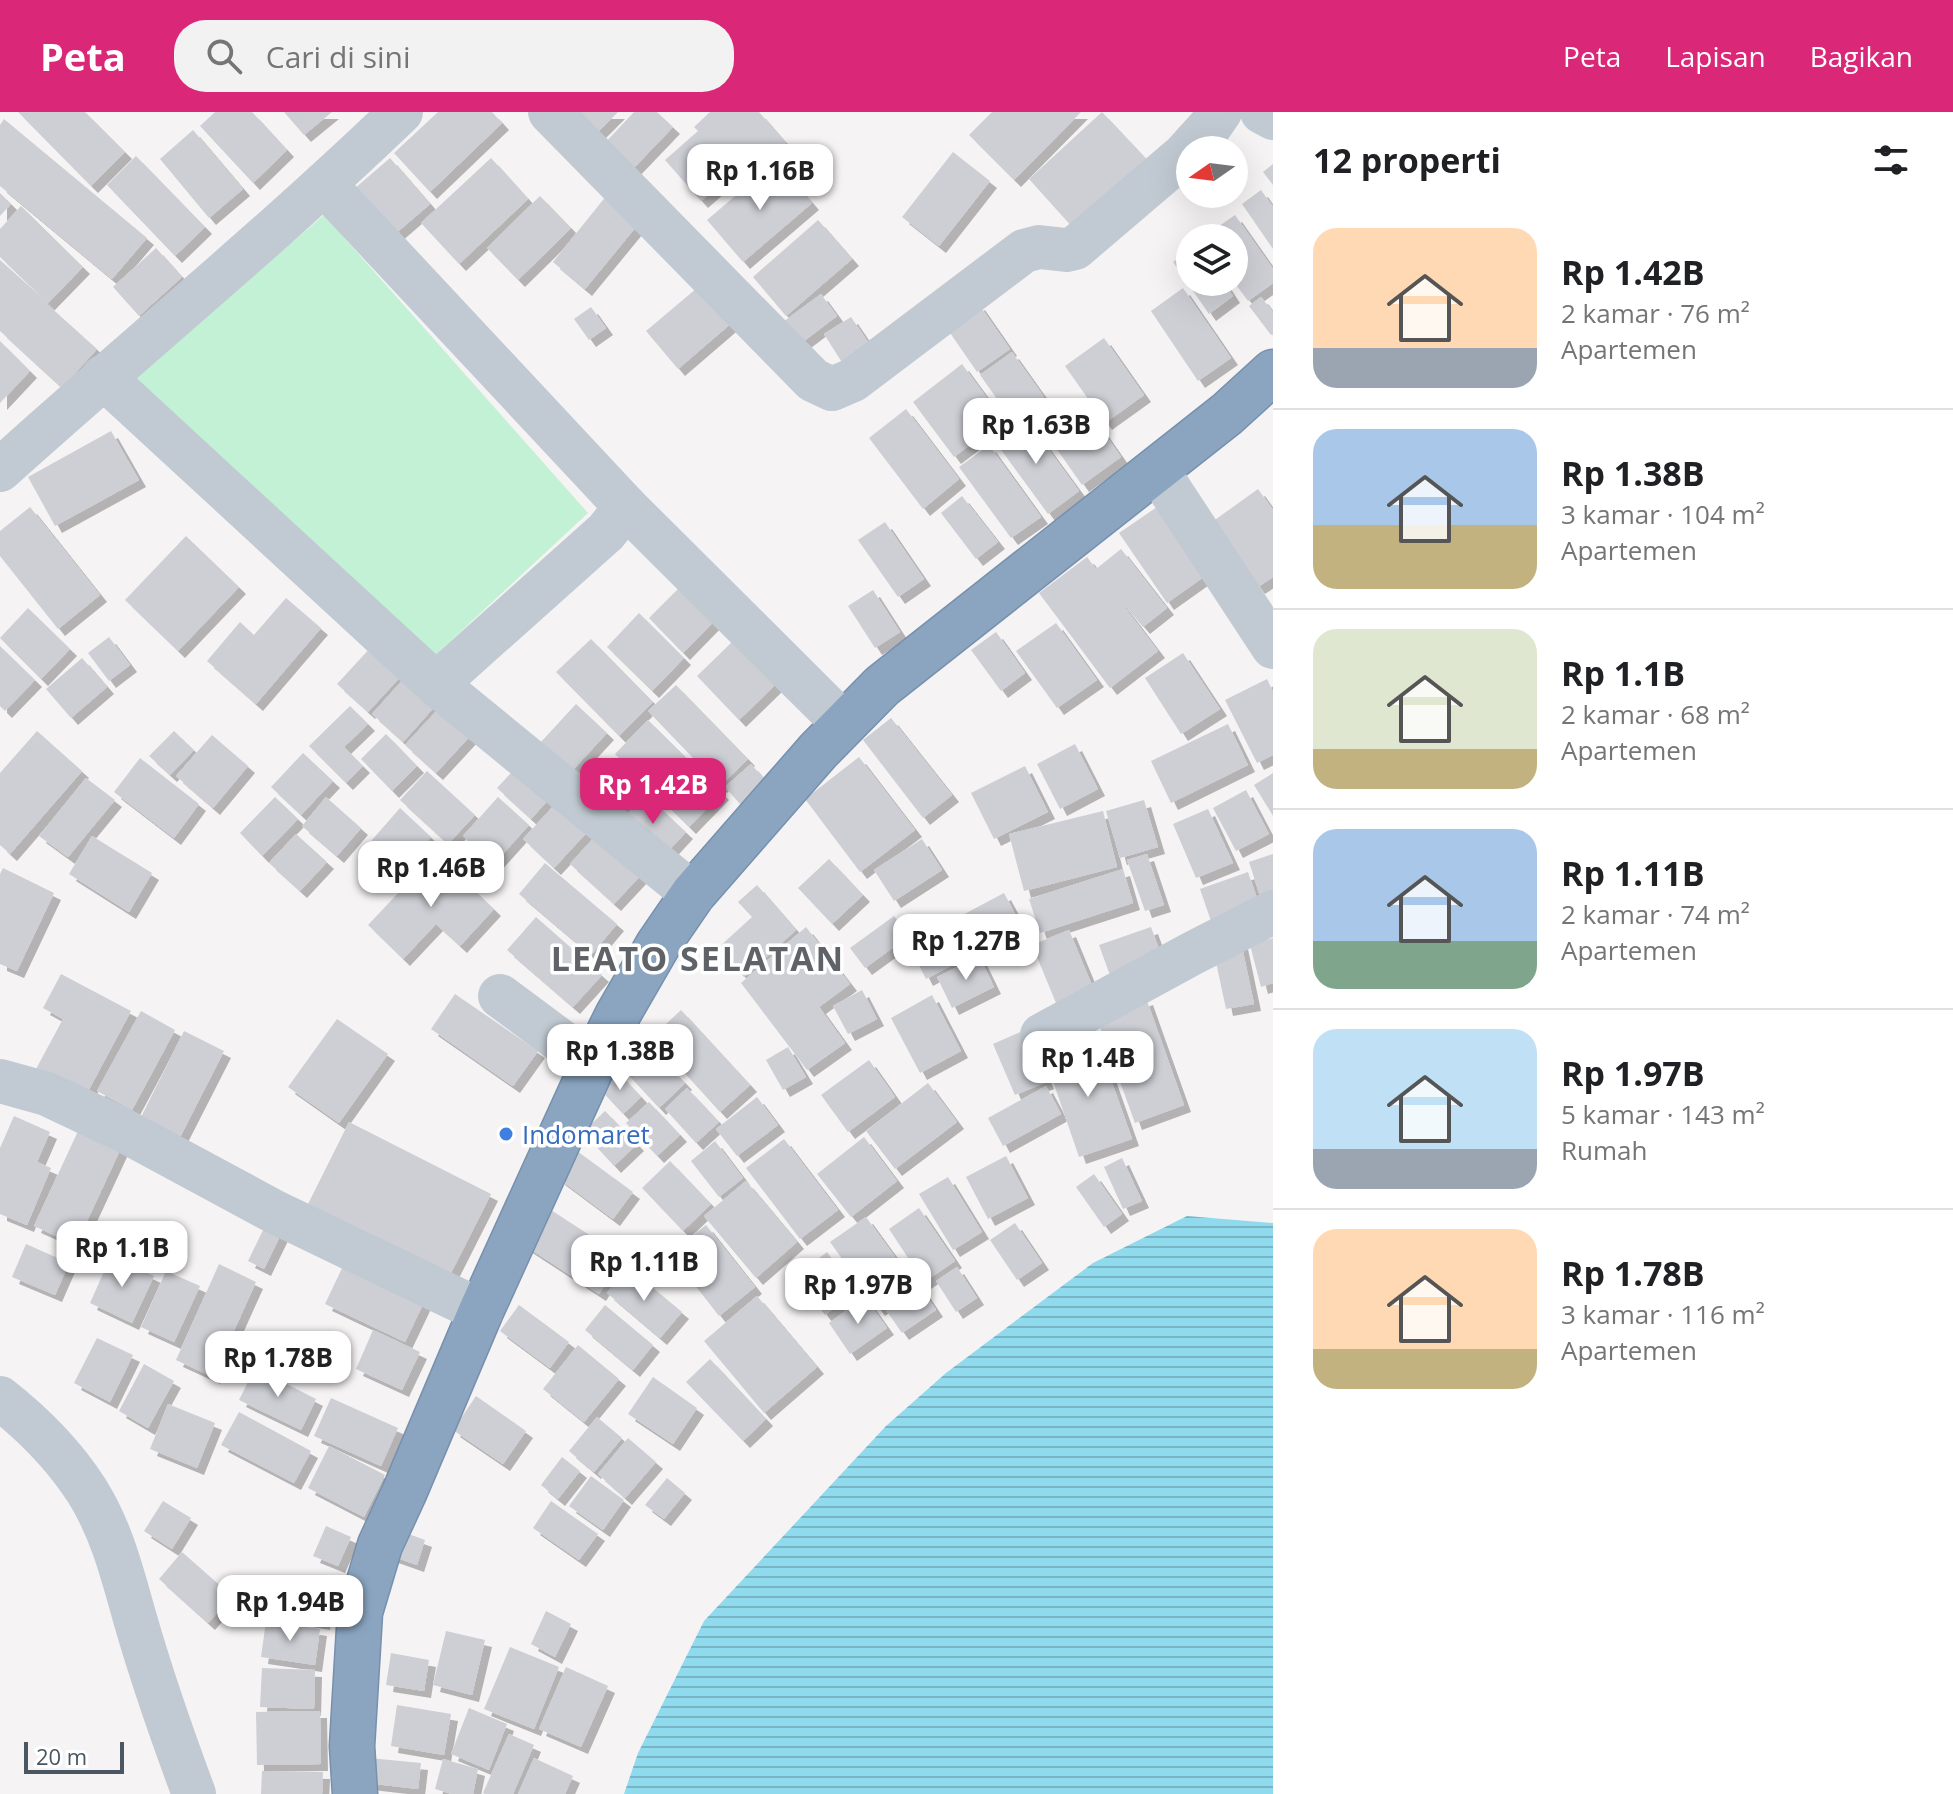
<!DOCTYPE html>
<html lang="id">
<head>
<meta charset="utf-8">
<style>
  body { margin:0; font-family:"Open Sans",sans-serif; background:#f2f2f2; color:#202124; height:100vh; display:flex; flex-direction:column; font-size:30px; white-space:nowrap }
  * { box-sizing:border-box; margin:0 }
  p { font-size:26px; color:#757577 }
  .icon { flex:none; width:44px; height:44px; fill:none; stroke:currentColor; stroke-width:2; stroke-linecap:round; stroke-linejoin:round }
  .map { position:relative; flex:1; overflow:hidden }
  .panel { display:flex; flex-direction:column; background:#fff; width:680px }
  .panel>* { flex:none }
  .needle { width:52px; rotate:256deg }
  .fabs { position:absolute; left:1176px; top:24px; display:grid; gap:16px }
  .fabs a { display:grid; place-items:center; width:72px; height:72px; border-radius:50%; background:#fff; box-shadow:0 8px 32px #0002; font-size:40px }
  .scale { position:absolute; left:24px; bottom:20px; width:100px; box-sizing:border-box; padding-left:8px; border:4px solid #4a5661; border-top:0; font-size:22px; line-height:28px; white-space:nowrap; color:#4a5661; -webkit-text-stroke:6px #fff; paint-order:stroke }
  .price { position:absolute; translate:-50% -68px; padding:0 18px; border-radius:16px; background:#fff; color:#222; font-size:26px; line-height:52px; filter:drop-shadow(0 2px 4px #0008) }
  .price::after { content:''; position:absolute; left:50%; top:48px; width:24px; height:18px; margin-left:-12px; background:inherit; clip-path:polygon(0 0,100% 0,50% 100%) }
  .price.selected { background:#db2777; color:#fff }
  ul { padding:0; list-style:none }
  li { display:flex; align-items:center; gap:24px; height:200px; padding:0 40px }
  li+li { border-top:2px solid #e0e0e0 }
  li span { display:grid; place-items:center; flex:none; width:224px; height:160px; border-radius:24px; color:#555 }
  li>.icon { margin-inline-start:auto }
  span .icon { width:96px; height:96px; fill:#fffc; stroke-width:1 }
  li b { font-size:34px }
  h2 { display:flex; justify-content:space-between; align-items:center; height:96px; padding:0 40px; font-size:34px }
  header { display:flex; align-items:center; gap:48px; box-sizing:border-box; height:112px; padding:0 40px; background:#db2777; color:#fff }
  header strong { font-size:38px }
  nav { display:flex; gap:44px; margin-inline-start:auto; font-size:28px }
  .search { width:560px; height:72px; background:#f2f2f2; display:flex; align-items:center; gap:20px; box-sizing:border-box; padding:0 28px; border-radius:32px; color:#757577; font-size:30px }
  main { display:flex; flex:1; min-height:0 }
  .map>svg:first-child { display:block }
  .pitch { fill:#c3f1d5 }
  .water { fill:url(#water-rules) }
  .building { fill:#cdcfd5; filter:url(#shadow) }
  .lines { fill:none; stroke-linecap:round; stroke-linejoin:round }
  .highway-casing { stroke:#7690ad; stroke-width:47 }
  .minor { stroke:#c1cad2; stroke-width:44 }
  .highway { stroke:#8ba5c1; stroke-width:44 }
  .shop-dot { fill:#3f7fe0; stroke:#fff; stroke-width:3 }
  .labels { text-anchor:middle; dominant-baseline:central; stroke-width:7; stroke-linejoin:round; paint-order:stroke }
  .shop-label { font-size:26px; fill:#366cbe; stroke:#fff; text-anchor:start }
  .district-label { font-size:34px; font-weight:bold; letter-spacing:2px; fill:#5f6368; stroke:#fff }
</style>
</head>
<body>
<header>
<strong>Peta</strong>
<div class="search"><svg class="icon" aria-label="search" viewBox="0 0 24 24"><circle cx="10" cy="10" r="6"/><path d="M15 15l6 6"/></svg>Cari di sini</div>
<nav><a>Peta</a><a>Lapisan</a><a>Bagikan</a></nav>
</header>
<main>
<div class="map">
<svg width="1273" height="1682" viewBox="0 0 1273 1682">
  <defs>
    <pattern id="water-rules" width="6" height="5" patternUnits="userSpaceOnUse" patternTransform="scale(2)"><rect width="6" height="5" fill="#90daee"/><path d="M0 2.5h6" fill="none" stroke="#78b4c4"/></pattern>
    <filter id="shadow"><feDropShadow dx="7" dy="7" stdDeviation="0" flood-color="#0004"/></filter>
  </defs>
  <rect width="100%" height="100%" fill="#f5f3f3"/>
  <!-- pitch -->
  <polygon class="pitch" points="324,103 588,401 429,549 135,265"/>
  <!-- water -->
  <polygon class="water" points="1187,1104 1273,1111 1273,1682 624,1682 638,1641 704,1509 886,1314 946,1261 1093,1151"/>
  <!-- building -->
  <g class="building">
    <polygon points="18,0 85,0 125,40 91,74"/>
    <polygon points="215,0 252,0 287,38 253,71 200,14"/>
    <polygon points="284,0 332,0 304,23"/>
    <polygon points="438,0 492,0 502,11 430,80 394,41"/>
    <polygon points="576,0 618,0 597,21"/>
    <polygon points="634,0 657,0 673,15 629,61 602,34"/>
    <polygon points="710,0 759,0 786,31 743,70 734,60 701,89 665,48 698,19 694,15"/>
    <polygon points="992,0 1081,0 1014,68 969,23"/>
    <polygon points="1102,0 1148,49 1074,117 1029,67"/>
    <polygon points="4,7 147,126 112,167 0,74 0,13"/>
    <polygon points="193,18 243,77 209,106 160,47"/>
    <polygon points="953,40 990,69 939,134 902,105"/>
    <polygon points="136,44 205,115 175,144 107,73"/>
    <polygon points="390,46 430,92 394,123 354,77"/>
    <polygon points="491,46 528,87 459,152 421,111"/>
    <polygon points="776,49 812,91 743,150 707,108"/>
    <polygon points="1273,52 1273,73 1263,60"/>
    <polygon points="1261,78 1273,95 1273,137 1242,92"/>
    <polygon points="0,81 11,92 0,104"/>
    <polygon points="607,83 640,110 585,177 553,150"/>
    <polygon points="540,84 571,116 518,168 487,136"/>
    <polygon points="21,94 83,155 47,192 97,237 62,276 0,219 0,148 46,189 0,145 0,117"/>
    <polygon points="1235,103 1273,157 1273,171 1248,189 1234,170 1234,126 1202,126"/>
    <polygon points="818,108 852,147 786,204 753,165"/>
    <polygon points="156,136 182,165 139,204 113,175"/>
    <polygon points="1190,138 1190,170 1224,170 1233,184 1209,202 1173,150"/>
    <polygon points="710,165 742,202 678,257 646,219"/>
    <polygon points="1183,176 1231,246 1198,269 1151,199"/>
    <polygon points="821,182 837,204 796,235 779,213"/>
    <polygon points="1261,185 1273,200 1273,222 1271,223 1249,194"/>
    <polygon points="978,191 1010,237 977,260 946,215"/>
    <polygon points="591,195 606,216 589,228 574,207"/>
    <polygon points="851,205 876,242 848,260 824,222"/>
    <polygon points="1104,226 1144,283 1105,311 1065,254"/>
    <polygon points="0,229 30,259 0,291"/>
    <polygon points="1012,240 1044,285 1012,308 980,263"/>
    <polygon points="962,252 1003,308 954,345 913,290"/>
    <polygon points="1081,288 1121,345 1082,373 1042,316"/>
    <polygon points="906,297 959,367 923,397 869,326"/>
    <polygon points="1025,305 1079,379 1048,402 994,328"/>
    <polygon points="111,319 139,368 55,414 28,365"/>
    <polygon points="989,333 1041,405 1011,426 959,355"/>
    <polygon points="1258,377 1273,398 1273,465 1258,475 1212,410"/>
    <polygon points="962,384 998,430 976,447 941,401"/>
    <polygon points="30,395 100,483 58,517 0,444 0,419"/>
    <polygon points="1157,395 1205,464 1167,491 1119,421"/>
    <polygon points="885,410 924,467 898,485 858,428"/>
    <polygon points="186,424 239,475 178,539 125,488"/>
    <polygon points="1121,437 1167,496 1143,515 1114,481 1158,539 1110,576 1039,481 1087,445 1096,457"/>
    <polygon points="687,468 721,502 683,541 649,506"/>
    <polygon points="873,478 900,520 875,536 848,494"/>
    <polygon points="286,486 321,516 256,592 207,549 240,510 254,523"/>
    <polygon points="28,496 70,537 41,567 0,526"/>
    <polygon points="639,501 684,546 652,579 607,535"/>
    <polygon points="1056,511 1097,568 1057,596 1016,539"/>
    <polygon points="996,520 1025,561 1001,579 971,538"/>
    <polygon points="109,525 130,553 109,569 88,541"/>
    <polygon points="591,527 653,590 619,624 556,560"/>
    <polygon points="733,529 775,573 739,608 697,564"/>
    <polygon points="373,533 404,561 368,600 337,572"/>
    <polygon points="0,534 35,568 5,599 0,594"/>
    <polygon points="1183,541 1220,597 1181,622 1145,566"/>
    <polygon points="82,546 107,575 71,606 46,577"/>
    <polygon points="408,562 438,591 403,630 372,602"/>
    <polygon points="1267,567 1273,580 1273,643 1257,651 1225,588"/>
    <polygon points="676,573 748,647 720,674 648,599"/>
    <polygon points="576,592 607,621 571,660 540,631"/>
    <polygon points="350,594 368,612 344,635 363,654 346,671 309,634"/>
    <polygon points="441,594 472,622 436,661 405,633"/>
    <polygon points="891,606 952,683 923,706 863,628"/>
    <polygon points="648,608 722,681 689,715 615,642"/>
    <polygon points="1228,612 1248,653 1171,691 1151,649"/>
    <polygon points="37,619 82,659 10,742 0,733 0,661"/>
    <polygon points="174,619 194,638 170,663 149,644"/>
    <polygon points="386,622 417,654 392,679 361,647"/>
    <polygon points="212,623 248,654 213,696 176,664"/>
    <polygon points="1075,632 1098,677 1060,697 1037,652"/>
    <polygon points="303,641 333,669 301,703 271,675"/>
    <polygon points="859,645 915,718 860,760 805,687"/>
    <polygon points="140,646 199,692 174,726 114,680"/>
    <polygon points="521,650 555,680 531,707 497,676"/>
    <polygon points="609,650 638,678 615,701 587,673"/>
    <polygon points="751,652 766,669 740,692 725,675"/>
    <polygon points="1025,654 1048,700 994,727 971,681"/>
    <polygon points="427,659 475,703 448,732 400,688"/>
    <polygon points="1273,661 1273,704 1254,673"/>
    <polygon points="86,666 115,688 68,745 39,724"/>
    <polygon points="1246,678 1269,722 1236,739 1213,696"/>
    <polygon points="645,682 686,720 662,746 621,709"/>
    <polygon points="275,685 298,707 262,744 240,721"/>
    <polygon points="326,685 361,716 337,744 302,714"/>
    <polygon points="498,685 529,713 493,753 463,724"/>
    <polygon points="559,688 590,717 554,756 523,727"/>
    <polygon points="1144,688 1158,735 1120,746 1106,699"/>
    <polygon points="400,696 431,725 396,764 365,736"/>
    <polygon points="1208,697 1233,751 1196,766 1173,712"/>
    <polygon points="1103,699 1117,755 1024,779 1009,722"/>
    <polygon points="598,721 642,762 614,792 570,752"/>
    <polygon points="296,722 327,750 300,779 269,751"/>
    <polygon points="92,724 152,761 129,800 69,762"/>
    <polygon points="922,727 942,758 894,789 874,758"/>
    <polygon points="436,741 494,797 460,834 436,812 403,847 368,813"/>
    <polygon points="1147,742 1164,793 1145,799 1127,748"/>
    <polygon points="1273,742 1273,783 1261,787 1249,750"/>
    <polygon points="829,747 863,783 832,812 798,776"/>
    <polygon points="545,751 617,812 591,843 519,782"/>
    <polygon points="3,756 54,781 17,859 0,852 0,762"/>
    <polygon points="1123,757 1133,791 1040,821 1029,787"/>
    <polygon points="1248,760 1262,801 1214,818 1200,777"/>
    <polygon points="757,773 796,818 744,865 718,836 752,805 738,790"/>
    <polygon points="1004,781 1022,815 926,867 908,832"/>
    <polygon points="894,804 909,824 865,856 850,836"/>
    <polygon points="536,805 602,863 573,895 507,838"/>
    <polygon points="806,815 850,872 819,895 845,931 807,958 741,871"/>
    <polygon points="1151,815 1163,848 1111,866 1099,833"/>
    <polygon points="1069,818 1098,888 1061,903 1032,833"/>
    <polygon points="1273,826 1273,871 1261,875 1250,833"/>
    <polygon points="1241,830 1254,892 1226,897 1213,836"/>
    <polygon points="979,844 994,875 952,896 937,865"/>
    <polygon points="61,862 131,899 86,983 36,957 63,907 43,896"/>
    <polygon points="862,878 877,907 848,922 833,894"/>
    <polygon points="455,882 538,939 513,974 431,917"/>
    <polygon points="932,883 961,939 920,961 891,906"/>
    <polygon points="1146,886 1184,993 1135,1011 1096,904"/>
    <polygon points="681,898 750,973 720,1000 652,925"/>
    <polygon points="141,899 175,918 132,998 97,979"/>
    <polygon points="337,907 388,942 339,1011 288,975"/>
    <polygon points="1025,918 1047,970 1015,983 993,932"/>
    <polygon points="184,919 224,939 175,1035 136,1015"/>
    <polygon points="1097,928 1132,1027 1079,1045 1045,946"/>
    <polygon points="648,932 685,971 659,996 622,956"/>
    <polygon points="788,935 806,965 783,978 766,948"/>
    <polygon points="869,948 895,985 848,1020 821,983"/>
    <polygon points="616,958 641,985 623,1002 598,975"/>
    <polygon points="928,971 957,1010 895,1057 866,1019"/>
    <polygon points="1046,974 1061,1002 1003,1034 988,1006"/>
    <polygon points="687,976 719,1010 696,1031 665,997"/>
    <polygon points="757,985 778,1013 737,1044 716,1017"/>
    <polygon points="649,990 680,1023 657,1044 626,1011"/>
    <polygon points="605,999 637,1032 614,1054 583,1020"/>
    <polygon points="14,1004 50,1020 37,1050 51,1056 27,1113 0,1102 0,1036"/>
    <polygon points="349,1010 491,1082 447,1169 306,1096"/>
    <polygon points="79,1017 121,1036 76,1133 34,1114"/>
    <polygon points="864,1025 897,1069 851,1105 817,1062"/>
    <polygon points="784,1027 838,1098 800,1127 746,1056"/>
    <polygon points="715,1029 743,1066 719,1085 691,1049"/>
    <polygon points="577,1039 633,1080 613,1107 558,1066"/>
    <polygon points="1006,1044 1028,1086 988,1107 966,1065"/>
    <polygon points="1122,1046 1142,1089 1123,1097 1104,1055"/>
    <polygon points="670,1049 711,1092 683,1119 642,1076"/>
    <polygon points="1094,1062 1122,1102 1104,1115 1076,1075"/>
    <polygon points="948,1065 982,1120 953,1138 919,1082"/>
    <polygon points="746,1069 797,1130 756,1166 704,1104"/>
    <polygon points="548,1096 623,1145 599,1182 524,1133"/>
    <polygon points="919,1096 955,1149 924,1170 889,1117"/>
    <polygon points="866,1105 914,1171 878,1197 830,1130"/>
    <polygon points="1015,1111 1042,1151 1017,1168 990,1128"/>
    <polygon points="706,1113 755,1175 719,1204 670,1141"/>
    <polygon points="265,1114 281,1122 264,1157 248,1149"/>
    <polygon points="26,1132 69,1151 55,1183 12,1165"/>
    <polygon points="827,1140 856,1179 825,1203 796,1164"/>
    <polygon points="111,1144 154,1164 132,1211 90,1191"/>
    <polygon points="345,1150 425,1188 405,1230 325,1192"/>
    <polygon points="219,1152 256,1170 213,1265 176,1248"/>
    <polygon points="628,1155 682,1200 660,1226 607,1181"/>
    <polygon points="957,1155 977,1186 956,1200 936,1169"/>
    <polygon points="166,1159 200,1174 174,1230 141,1215"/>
    <polygon points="920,1174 936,1198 902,1221 886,1198"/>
    <polygon points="757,1184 817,1255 764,1301 704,1229"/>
    <polygon points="865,1185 887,1216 850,1242 829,1211"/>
    <polygon points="519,1193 569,1230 550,1256 500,1219"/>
    <polygon points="605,1193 653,1233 633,1258 585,1218"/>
    <polygon points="373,1218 420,1240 402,1278 356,1257"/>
    <polygon points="97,1226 133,1243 110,1290 74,1271"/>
    <polygon points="578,1233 619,1267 584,1310 543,1277"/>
    <polygon points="710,1247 766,1307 743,1329 686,1270"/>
    <polygon points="144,1252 174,1269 148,1316 119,1299"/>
    <polygon points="255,1256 316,1287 301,1318 239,1288"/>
    <polygon points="653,1265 697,1296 673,1332 628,1302"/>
    <polygon points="476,1284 526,1319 503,1352 453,1318"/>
    <polygon points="331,1286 398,1316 381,1354 314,1324"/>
    <polygon points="168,1292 215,1311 197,1356 150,1337"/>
    <polygon points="239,1300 311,1339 294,1371 221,1333"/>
    <polygon points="597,1305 622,1326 594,1360 569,1339"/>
    <polygon points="628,1326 656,1350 625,1386 598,1362"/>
    <polygon points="329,1334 385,1363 364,1405 308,1376"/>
    <polygon points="562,1345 580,1359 558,1387 541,1373"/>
    <polygon points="591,1364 624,1388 603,1418 569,1394"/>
    <polygon points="667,1366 685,1381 664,1407 645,1393"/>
    <polygon points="163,1389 191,1406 172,1437 144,1419"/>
    <polygon points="551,1389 598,1422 579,1448 533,1416"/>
    <polygon points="326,1414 351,1425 338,1454 313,1444"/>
    <polygon points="392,1416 425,1428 417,1453 383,1441"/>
    <polygon points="182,1440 232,1484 208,1511 159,1467"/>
    <polygon points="267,1470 327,1480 323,1511 263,1501"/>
    <polygon points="546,1499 571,1512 555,1545 531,1532"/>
    <polygon points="266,1509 320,1517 315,1553 261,1545"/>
    <polygon points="446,1519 485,1528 472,1583 433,1573"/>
    <polygon points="510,1535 559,1555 534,1617 484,1597"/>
    <polygon points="391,1541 429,1548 424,1579 386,1573"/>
    <polygon points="566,1555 608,1574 581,1635 539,1617"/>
    <polygon points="262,1556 315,1558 314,1597 260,1595"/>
    <polygon points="397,1593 451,1602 444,1643 391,1634"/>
    <polygon points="469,1596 507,1612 489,1658 451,1642"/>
    <polygon points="320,1599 321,1652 257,1653 256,1600"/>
    <polygon points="509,1622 534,1633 513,1682 485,1682 483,1681"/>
    <polygon points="369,1646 421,1651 418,1677 366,1671"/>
    <polygon points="534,1646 573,1664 565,1682 518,1682"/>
    <polygon points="443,1647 478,1657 473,1682 452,1682 435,1677"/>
    <polygon points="262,1659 323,1660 322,1682 261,1682"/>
  </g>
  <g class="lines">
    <defs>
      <polyline id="highway" points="355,1682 352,1634 360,1500 380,1433 404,1381 481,1199 593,953 617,904 658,833 693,782 818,639 882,574 1227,302 1273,260"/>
    </defs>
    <!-- highway casing -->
    <use href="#highway" class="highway-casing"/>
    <!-- minor -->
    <g class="minor">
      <polyline points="550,0 813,268 832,277 853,268 1024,139 1039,135 1066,138 1075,136 1184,43 1211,13 1220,0"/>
      <polyline points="1262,0 1273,6"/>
      <polyline points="325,73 626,395 606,420 436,572"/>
      <polyline points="103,265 436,572 693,782"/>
      <path d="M0 358C133 238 272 124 401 0"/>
      <polyline points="1157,358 1273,535"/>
      <polyline points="626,395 844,612"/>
      <polyline points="500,884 593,953"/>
      <polyline points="1042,923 1193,841 1273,800"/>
      <polyline points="0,969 47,982 121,1017 275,1100 481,1199"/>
      <path d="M0 1286C33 1312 64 1343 87 1379 111 1417 122 1460 134 1503 151 1563 172 1623 194 1682"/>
    </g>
    <!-- highway -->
    <use href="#highway" class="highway"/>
  </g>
  <!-- markers -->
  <circle class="shop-dot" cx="506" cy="1022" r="8"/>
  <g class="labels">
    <!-- shop labels -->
    <g class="shop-label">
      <text x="522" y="1022">Indomaret</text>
    </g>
    <!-- district labels -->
    <g class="district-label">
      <text x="698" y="846">LEATO SELATAN</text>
    </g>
  </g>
</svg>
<div class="fabs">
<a><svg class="needle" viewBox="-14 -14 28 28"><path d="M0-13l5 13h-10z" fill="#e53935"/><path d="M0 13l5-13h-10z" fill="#757577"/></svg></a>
<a><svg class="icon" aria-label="layers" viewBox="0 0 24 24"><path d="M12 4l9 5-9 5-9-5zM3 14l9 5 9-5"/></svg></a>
</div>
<div class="scale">20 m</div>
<b class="price" style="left:760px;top:100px">Rp 1.16B</b>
<b class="price" style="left:1036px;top:354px">Rp 1.63B</b>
<b class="price selected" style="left:653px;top:714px">Rp 1.42B</b>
<b class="price" style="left:431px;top:797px">Rp 1.46B</b>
<b class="price" style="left:966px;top:870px">Rp 1.27B</b>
<b class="price" style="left:620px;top:980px">Rp 1.38B</b>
<b class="price" style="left:1088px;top:987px">Rp 1.4B</b>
<b class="price" style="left:122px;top:1177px">Rp 1.1B</b>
<b class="price" style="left:644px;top:1191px">Rp 1.11B</b>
<b class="price" style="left:858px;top:1214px">Rp 1.97B</b>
<b class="price" style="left:278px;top:1287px">Rp 1.78B</b>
<b class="price" style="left:290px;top:1531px">Rp 1.94B</b>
</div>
<section class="panel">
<h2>12 properti<svg class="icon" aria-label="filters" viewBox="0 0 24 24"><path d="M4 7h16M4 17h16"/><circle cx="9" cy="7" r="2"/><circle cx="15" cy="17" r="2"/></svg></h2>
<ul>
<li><span style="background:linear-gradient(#ffd9b3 75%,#9aa5b1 0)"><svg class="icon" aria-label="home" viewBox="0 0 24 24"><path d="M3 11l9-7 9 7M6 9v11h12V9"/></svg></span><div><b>Rp 1.42B</b><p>2 kamar · 76 m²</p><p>Apartemen</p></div></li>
<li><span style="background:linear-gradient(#a9c7e8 60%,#c2b280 0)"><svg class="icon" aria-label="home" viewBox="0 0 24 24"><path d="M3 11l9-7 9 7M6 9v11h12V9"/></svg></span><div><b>Rp 1.38B</b><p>3 kamar · 104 m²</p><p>Apartemen</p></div></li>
<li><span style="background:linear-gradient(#dfe7d0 75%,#c2b280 0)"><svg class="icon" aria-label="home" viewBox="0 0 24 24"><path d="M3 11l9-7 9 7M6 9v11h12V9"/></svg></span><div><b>Rp 1.1B</b><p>2 kamar · 68 m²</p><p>Apartemen</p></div></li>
<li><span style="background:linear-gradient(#a9c7e8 70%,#7fa58c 0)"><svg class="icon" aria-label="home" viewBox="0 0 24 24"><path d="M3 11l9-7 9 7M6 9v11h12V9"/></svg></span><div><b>Rp 1.11B</b><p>2 kamar · 74 m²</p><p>Apartemen</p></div></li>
<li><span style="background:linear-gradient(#bfe0f5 75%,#9aa5b1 0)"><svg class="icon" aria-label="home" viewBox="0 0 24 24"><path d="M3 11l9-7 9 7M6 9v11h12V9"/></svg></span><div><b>Rp 1.97B</b><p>5 kamar · 143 m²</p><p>Rumah</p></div></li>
<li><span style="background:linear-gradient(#ffd9b3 75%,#c2b280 0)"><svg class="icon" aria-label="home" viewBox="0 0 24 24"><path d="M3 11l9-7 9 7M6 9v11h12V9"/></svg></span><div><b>Rp 1.78B</b><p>3 kamar · 116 m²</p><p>Apartemen</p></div></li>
</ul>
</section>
</main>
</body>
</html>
